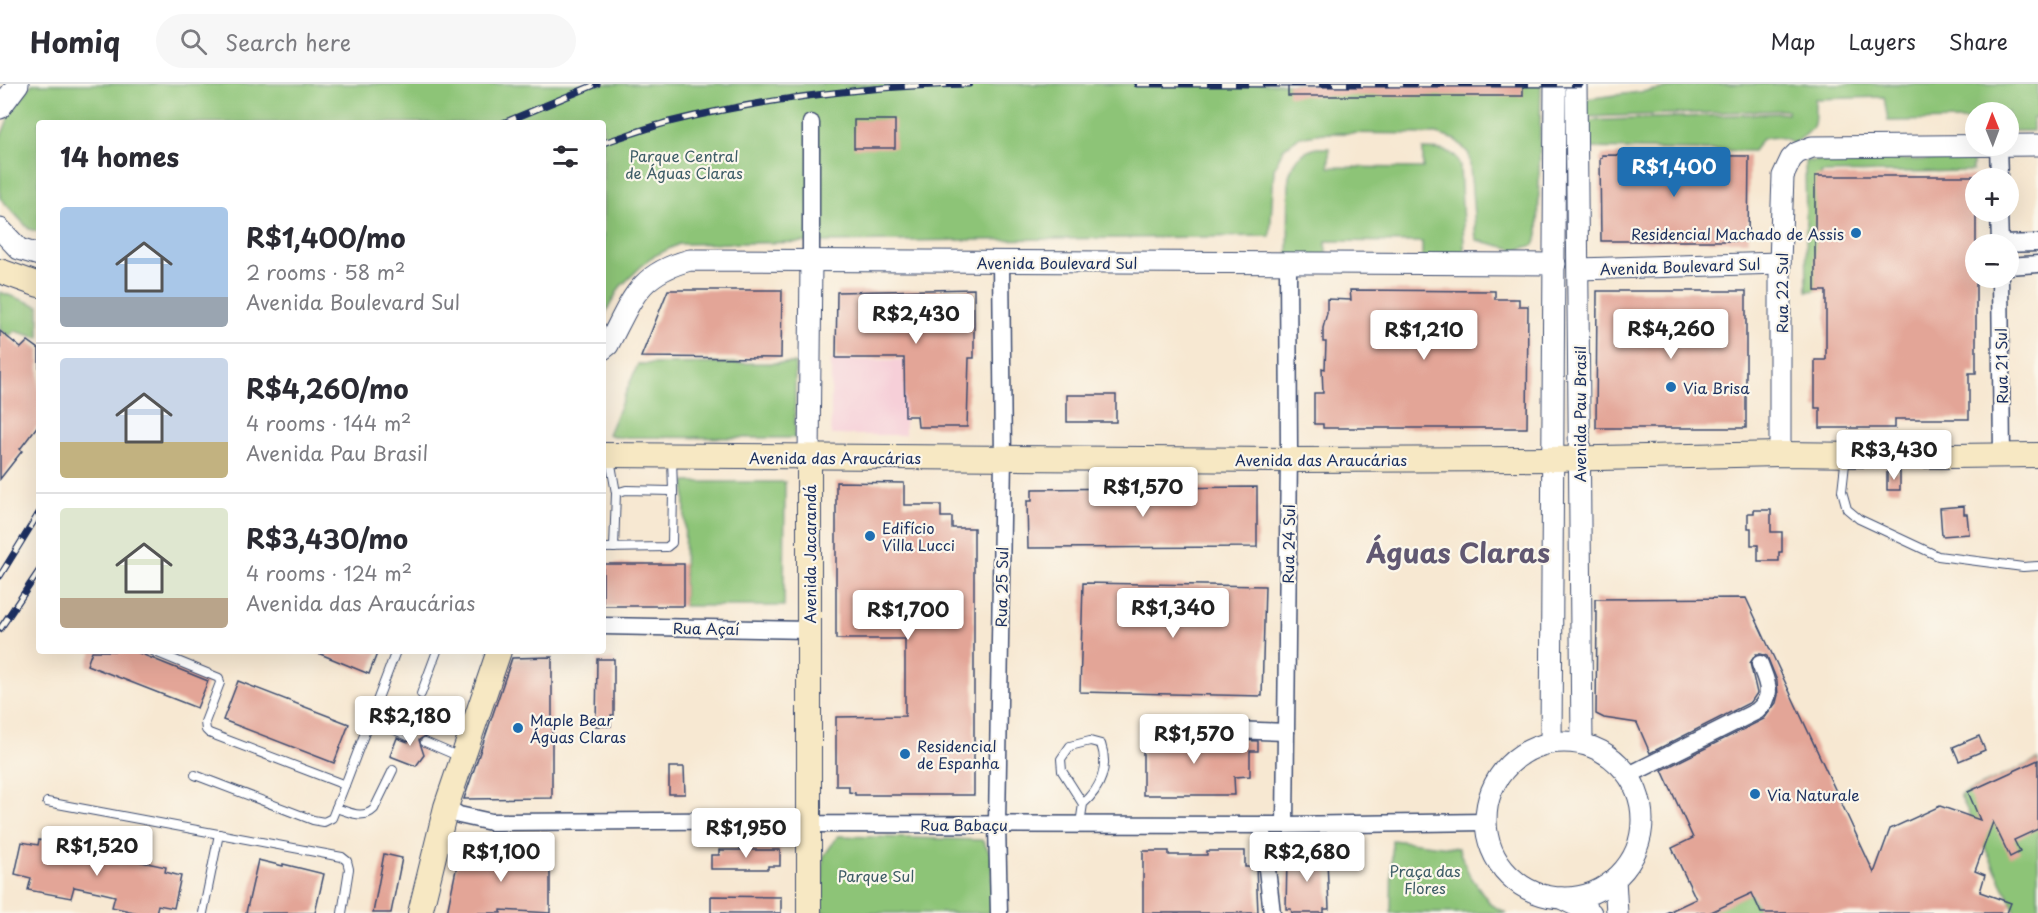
<!DOCTYPE html>
<html lang="en">
<head>
<meta charset="utf-8">
<style>
  body { margin:0; font-family:"Playpen Sans",sans-serif; background:#f7f7f7; color:#2b2b33; height:100vh; display:flex; flex-direction:column; font-size:22px; white-space:nowrap }
  * { box-sizing:border-box; margin:0 }
  p { font-size:20px; color:#7c7c81 }
  .icon { flex:none; width:33px; height:33px; fill:none; stroke:currentColor; stroke-width:2; stroke-linecap:round; stroke-linejoin:round }
  .map { position:relative; flex:1; overflow:hidden }
  .sheet { position:absolute; left:36px; top:36px; width:570px; height:534px; display:flex; flex-direction:column; background:#fff; border-radius:6px; box-shadow:0 6px 24px #0002 }
  .sheet>* { flex:none }
  .needle { width:39px; rotate:359deg }
  .buttons { position:absolute; left:1965px; top:18px; display:grid; gap:12px }
  .buttons a { display:grid; place-items:center; width:54px; height:54px; border-radius:50%; background:#fff; box-shadow:0 6px 24px #0002; font-size:30px }
  .price { position:absolute; translate:-50% -51px; padding:0 14px; border-radius:6px; background:#fff; color:#222; font-size:20px; line-height:39px; filter:drop-shadow(0 2px 3px #0008) }
  .price::after { content:''; position:absolute; left:50%; top:36px; width:18px; height:14px; margin-left:-9px; background:inherit; clip-path:polygon(0 0,100% 0,50% 100%) }
  .price.active { background:#1f6fb2; color:#fff }
  ul { padding:0; list-style:none }
  li { display:flex; align-items:center; gap:18px; height:150px; padding:0 24px }
  li+li { border-top:2px solid #e1e1e2 }
  li span { display:grid; place-items:center; flex:none; width:168px; height:120px; border-radius:6px; color:#555 }
  li>.icon { margin-inline-start:auto }
  span .icon { width:72px; height:72px; fill:#fffc; stroke-width:1 }
  li b { font-size:26px }
  h2 { display:flex; justify-content:space-between; align-items:center; height:72px; padding:0 24px; font-size:26px }
  header { display:flex; align-items:center; gap:36px; box-sizing:border-box; height:84px; padding:0 30px; background:#fff; border-bottom:2px solid #e1e1e2 }
  header strong { font-size:28px }
  nav { display:flex; gap:33px; margin-inline-start:auto; font-size:21px }
  .search { width:420px; height:54px; background:#f7f7f7; display:flex; align-items:center; gap:15px; box-sizing:border-box; padding:0 21px; border-radius:33px; color:#7c7c81; font-size:22px }
  .map>svg:first-child { display:block }
  .built { fill:#f6cfd8 }
  .green { fill:#8dc477; stroke:#547a6a; stroke-width:1.5 }
  .building { fill:#e3a597 }
  .lines { fill:none; stroke-linecap:round; stroke-linejoin:round }
  .service-casing { stroke:#3c4b6f; stroke-width:10 }
  .minor-casing { stroke:#3c4b6f; stroke-width:19 }
  .tertiary-casing { stroke:#3c4b6f; stroke-width:23 }
  .secondary-casing { stroke:#3c4b6f; stroke-width:26 }
  .service { stroke:#fff; stroke-width:8 }
  .minor { stroke:#fff; stroke-width:16 }
  .tertiary { stroke:#fff; stroke-width:21 }
  .secondary { stroke:#f7e8c3; stroke-width:24 }
  .rail-casing { stroke:#1b2f5e; stroke-width:7 }
  .rail { stroke:#fbf7ec; stroke-width:4.5; stroke-dasharray:14; stroke-linecap:butt }
  .poi-dot { fill:#1f6fb2; stroke:#fbf7ec; stroke-width:2 }
  .labels { text-anchor:middle; dominant-baseline:central; stroke-width:4.5; stroke-linejoin:round; paint-order:stroke }
  .park-label { font-size:15px; fill:#3d5c66; stroke:#fbf7ec }
  .poi-label { font-size:15px; fill:#1b2f5e; stroke:#fbf7ec; text-anchor:start }
  .street-label { font-size:15px; fill:#1b2f5e; stroke:#fbf7ec }
  .town-label { font-size:27px; font-weight:bold; fill:#615872; stroke:#fbf7ec }
</style>
</head>
<body>
<header>
<strong>Homiq</strong>
<div class="search"><svg class="icon" aria-label="search" viewBox="0 0 24 24"><circle cx="10" cy="10" r="6"/><path d="M15 15l6 6"/></svg>Search here</div>
<nav><a>Map</a><a>Layers</a><a>Share</a></nav>
</header>
<div class="map">
<svg width="2038" height="829" viewBox="0 0 2038 829">
  <rect width="100%" height="100%" fill="#fbf7ec"/>
  <filter id="ink" filterUnits="userSpaceOnUse"><feTurbulence type="fractalNoise" baseFrequency=".0167" numOctaves="2"/><feDisplacementMap in="SourceGraphic" scale="12" xChannelSelector="R" yChannelSelector="G"/><feConvolveMatrix kernelMatrix="1 2 1 2 8 2 1 2 1" color-interpolation-filters="sRGB"/></filter>
  <filter id="wash" filterUnits="userSpaceOnUse"><feTurbulence type="fractalNoise" baseFrequency=".008" numOctaves="4" result="noise"/><feDisplacementMap in="SourceGraphic" scale="24" xChannelSelector="R" yChannelSelector="G"/><feGaussianBlur stdDeviation="1.35" result="paint"/><feColorMatrix in="noise" values="0 0 0 0 0 0 0 0 0 0 0 0 0 0 0 0 0 1.4 0 .05"/><feComposite in="paint" operator="in"/></filter>
  <g filter="url(#wash)">
    <rect width="100%" height="100%" fill="#f7e8d2"/>
    <!-- built -->
    <rect class="built" x="831" y="276" width="74" height="75"/>
    <!-- green -->
    <g class="green">
      <polygon points="32,0 1541,0 1538,152 1534,161 1517,166 1476,156 1469,70 1456,56 1437,50 1323,49 1299,53 1283,65 1274,85 1270,152 679,160 650,174 620,203 603,234 603,39 39,39 39,148 29,145 0,114 0,55 10,30"/>
      <path d="M1701 0H2038V33L2033 34V47H2009L2008 28H1976L1974 47 1972 36 1888 37 1884 13 1815 15C1814 44 1819 42 1793 60 1783 51 1775 53 1762 55L1753 67 1582 64 1583 37 1780 29 1787 30V26L1587 33 1586 15Z"/>
      <path d="M1317 64H1329V83L1423 84V65C1440 65 1456 65 1460 83L1465 180 1422 179V158L1326 157V179H1288L1289 92C1294 76 1300 68 1317 64Z"/>
      <polygon points="1973,75 1973,87 1821,89 1821,206 1807,207 1805,77"/>
      <polygon points="0,208 39,222 39,254 15,247 9,252 0,245"/>
      <polygon points="795,279 795,354 616,353 608,350 638,280"/>
      <polygon points="685,398 785,398 784,522 684,522"/>
      <polygon points="2038,676 2038,829 2016,829 1960,711"/>
      <polygon points="838,752 982,756 992,772 992,829 822,829 823,773"/>
      <polygon points="1392,756 1458,764 1469,790 1491,821 1507,829 1391,829"/>
      <polygon points="1750,809 1760,829 1707,829"/>
    </g>
    <g id="blocks">
      <!-- building -->
      <g class="building">
        <rect x="1288" y="0" width="235" height="12"/>
        <rect x="854" y="36" width="41" height="28"/>
        <polygon points="1602,71 1749,72 1748,157 1601,157 1600,74 1602,74"/>
        <polygon points="1815,92 1976,92 1976,289 1969,289 1969,335 1895,335 1895,344 1820,344 1820,324 1815,324 1815,276 1826,276 1826,207 1815,207"/>
        <polygon points="974,205 974,274 969,274 967,343 918,343 917,332 905,332 904,274 836,274 837,208"/>
        <polygon points="668,206 782,206 781,274 641,273"/>
        <polygon points="1350,206 1495,207 1495,215 1519,215 1519,222 1528,222 1527,344 1323,344 1323,340 1314,340 1314,309 1323,309 1322,284 1325,285 1326,258 1323,258 1323,244 1327,229 1327,215 1351,216"/>
        <polygon points="1597,207 1746,207 1746,344 1596,344"/>
        <polygon points="0,247 21,264 28,257 39,265 39,340 20,365 22,367 0,395"/>
        <rect x="1067" y="311" width="49" height="27"/>
        <rect x="1887" y="388" width="13" height="18"/>
        <polygon points="836,398 904,399 904,421 941,421 941,433 952,433 952,444 974,444 974,711 855,711 855,709 849,708 849,702 836,702 836,633 905,632 905,555 836,555"/>
        <polygon points="1257,403 1257,463 1028,464 1027,417 1032,417 1032,405"/>
        <polygon points="1964,422 1964,430 1967,430 1969,450 1942,452 1940,424"/>
        <polygon points="1754,426 1771,426 1771,448 1782,448 1782,468 1779,468 1779,477 1758,477 1758,461 1751,461 1751,444 1748,444 1748,429 1754,429"/>
        <rect x="603" y="480" width="81" height="42"/>
        <polygon points="1083,499 1265,502 1262,612 1080,608"/>
        <polygon points="1746,514 1874,789 1890,745 1940,722 1980,736 1968,708 2038,676 2038,745 2014,756 2020,768 2010,773 1993,738 1975,787 1985,791 1980,808 2011,819 2007,829 1761,829 1752,809 1709,829 1666,829 1696,815 1672,764 1693,754 1662,686 1764,635 1776,619 1778,611 1777,597 1767,572 1761,570 1756,570 1750,579 1757,609 1751,618 1650,669 1637,639 1604,634 1596,630 1597,527 1595,527 1595,515"/>
        <polygon points="92,567 134,567 208,597 197,624 87,581"/>
        <polygon points="313,567 378,567 369,590"/>
        <polygon points="552,573 552,714 464,715 512,574"/>
        <polygon points="597,575 614,575 614,631 611,631 611,642 596,642"/>
        <polygon points="238,597 349,640 334,679 223,636"/>
        <polygon points="1143,633 1151,633 1146,637 1145,643 1149,652 1154,653 1258,657 1258,667 1250,667 1250,692 1234,693 1235,711 1143,711"/>
        <polygon points="415,639 428,644 425,652 419,656 424,671 416,682 390,672 397,654 408,658 413,655 414,651 412,647"/>
        <polygon points="1979,652 1985,666 1959,677 1953,663"/>
        <polygon points="669,683 684,683 685,710 669,710"/>
        <polygon points="39,756 82,764 81,771 122,779 123,774 166,783 165,788 181,792 174,824 158,821 156,829 138,829 112,823 115,812 98,808 74,803 71,814 28,806 31,794 15,790 22,758 38,761"/>
        <polygon points="460,766 501,766 501,778 527,779 527,766 550,766 550,829 501,826 501,829 447,829"/>
        <polygon points="719,766 780,766 780,782 768,782 768,785 711,785 711,771 719,771"/>
        <polygon points="1300,766 1315,767 1315,771 1323,771 1322,775 1327,775 1329,825 1324,825 1324,829 1292,829 1291,825 1286,825 1287,775 1292,775 1292,771 1300,771"/>
        <polygon points="1143,767 1169,767 1169,771 1207,771 1207,767 1245,767 1245,783 1256,783 1258,829 1143,829"/>
        <polygon points="384,770 402,774 391,829 373,829"/>
        <polygon points="258,776 283,782 283,780 324,790 315,829 246,829"/>
        <polygon points="711,812 781,813 781,829 711,829"/>
      </g>
    </g>
  </g>
  <g filter="url(#ink)">
    <use href="#blocks" fill-opacity="0" stroke="#3c4b6f" stroke-width="1.5"/>
    <g class="lines">
      <defs>
        <g id="service">
          <polyline points="1846,371 1842,407 1847,425 1859,435 1938,472 2023,483 2038,482"/>
          <polyline points="672,373 673,408"/>
          <polyline points="610,375 616,409 614,464"/>
          <polyline points="603,464 667,463 672,459 673,408 671,407 626,406 616,409"/>
          <polyline points="153,567 219,594 220,599 205,638 206,646 209,649 345,701 396,567"/>
          <polyline points="421,610 437,567"/>
          <polyline points="371,635 408,652"/>
          <polyline points="425,658 460,673"/>
          <polyline points="195,691 313,736 324,738 332,734 345,701"/>
          <polyline points="47,718 342,773 347,777 349,785 342,829"/>
          <path d="M336 724C349 728 363 736 374 725L393 686"/>
          <path d="M1080 740 1083 720 1062 687 1061 675 1070 662 1090 657 1101 660C1109 683 1101 704 1083 720"/>
          <polyline points="203,829 219,750"/>
        </g>
        <g id="minor">
          <polyline points="1998,62 1999,94"/>
          <polyline points="1999,128 2000,160 2038,159"/>
          <polyline points="811,177 811,39"/>
          <polyline points="2008,182 2038,180"/>
          <polyline points="2000,194 2002,371"/>
          <polyline points="603,542 809,546"/>
          <polyline points="1155,643 1286,648"/>
          <path d="M1629 691 1757 627C1775 612 1767 599 1760 580"/>
          <polyline points="446,723 459,731 491,738 791,736 809,740 1285,741 1485,738"/>
          <polyline points="1262,741 1272,829"/>
          <polyline points="1285,741 1289,367 1288,179"/>
          <polyline points="999,829 997,740 1003,374 1001,178"/>
        </g>
        <g id="tertiary">
          <polyline points="1576,0 1582,659"/>
          <polyline points="0,24 18,0"/>
          <polyline points="0,145 19,165 39,171"/>
          <polyline points="1579,185 1780,179"/>
          <path d="M603 265 608 261C632 216 637 190 690 176L1555 180"/>
          <polyline points="1780,370 1780,179 1783,92 1791,75 1797,69 1812,63 2038,61"/>
          <polyline points="809,373 811,177"/>
          <circle cx="1564" cy="736" r="78"/>
          <polyline points="1551,658 1555,0"/>
          <polyline points="1615,795 1617,829"/>
          <polyline points="1561,814 1591,829"/>
        </g>
        <g id="secondary">
          <polyline points="0,187 39,201"/>
          <polyline points="603,371 1288,376 1554,375 1780,370 1949,372 2038,371"/>
          <polyline points="420,829 446,723 499,567"/>
          <polyline points="809,829 809,373"/>
        </g>
      </defs>
      <!-- service casing -->
      <use href="#service" class="service-casing"/>
      <!-- minor casing -->
      <use href="#minor" class="minor-casing"/>
      <!-- tertiary casing -->
      <use href="#tertiary" class="tertiary-casing"/>
      <!-- secondary casing -->
      <use href="#secondary" class="secondary-casing"/>
      <!-- service -->
      <use href="#service" class="service"/>
      <!-- minor -->
      <use href="#minor" class="minor"/>
      <!-- tertiary -->
      <use href="#tertiary" class="tertiary"/>
      <!-- secondary -->
      <use href="#secondary" class="secondary"/>
      <defs>
        <g id="rail">
          <polyline points="1137,0 1580,0"/>
          <polyline points="503,39 597,0"/>
          <path d="M603 59C625 52 647 44 669 38 767 14 868 2 969 0"/>
          <polyline points="0,492 39,429"/>
          <polyline points="0,545 39,487"/>
        </g>
      </defs>
      <!-- rail casing -->
      <use href="#rail" class="rail-casing"/>
      <!-- rail -->
      <use href="#rail" class="rail"/>
    </g>
  </g>
  <!-- markers -->
  <g class="poi-dot">
    <circle cx="1856" cy="149" r="6"/>
    <circle cx="1671" cy="303" r="6"/>
    <circle cx="870" cy="452" r="6"/>
    <circle cx="518" cy="644" r="6"/>
    <circle cx="905" cy="670" r="6"/>
    <circle cx="1755" cy="710" r="6"/>
  </g>
  <g class="labels">
    <!-- park labels -->
    <g class="park-label">
      <text x="684" y="71">Parque Central<tspan x="684" dy="17">de Águas Claras</tspan></text>
      <text x="1425" y="786">Praça das<tspan x="1425" dy="17">Flores</tspan></text>
      <text x="876" y="791">Parque Sul</text>
    </g>
    <!-- poi labels -->
    <g class="poi-label">
      <text x="1844" y="149" text-anchor="end">Residencial Machado de Assis</text>
      <text x="1683" y="303">Via Brisa</text>
      <text x="882" y="443">Edifício<tspan x="882" dy="17">Villa Lucci</tspan></text>
      <text x="530" y="635">Maple Bear<tspan x="530" dy="17">Águas Claras</tspan></text>
      <text x="917" y="661">Residencial<tspan x="917" dy="17">de Espanha</tspan></text>
      <text x="1767" y="710">Via Naturale</text>
    </g>
    <!-- street labels -->
    <g class="street-label">
      <text x="1057" y="178">Avenida Boulevard Sul</text>
      <text transform="translate(1680 182) rotate(-2)">Avenida Boulevard Sul</text>
      <text transform="translate(1781 209) rotate(-90)">Rua 22 Sul</text>
      <text transform="translate(2001 282) rotate(-91)">Rua 21 Sul</text>
      <text transform="translate(1579 330) rotate(-90)">Avenida Pau Brasil</text>
      <text x="835" y="373">Avenida das Araucárias</text>
      <text x="1321" y="375">Avenida das Araucárias</text>
      <text transform="translate(1288 460) rotate(-89)">Rua 24 Sul</text>
      <text transform="translate(809 470) rotate(-90)">Avenida Jacarandá</text>
      <text transform="translate(1001 503) rotate(-89)">Rua 25 Sul</text>
      <text transform="translate(706 544) rotate(1)">Rua Açaí</text>
      <text x="964" y="740">Rua Babaçu</text>
    </g>
    <!-- town labels -->
    <g class="town-label">
      <text x="1458" y="467">Águas Claras</text>
    </g>
  </g>
</svg>
<div class="buttons">
<a><svg class="needle" viewBox="-14 -14 28 28"><path d="M0-13l5 13h-10z" fill="#e53935"/><path d="M0 13l5-13h-10z" fill="#7c7c81"/></svg></a>
<a>+</a>
<a>−</a>
</div>
<b class="price active" style="left:1674px;top:114px">R$1,400</b>
<b class="price" style="left:916px;top:261px">R$2,430</b>
<b class="price" style="left:1671px;top:276px">R$4,260</b>
<b class="price" style="left:1424px;top:277px">R$1,210</b>
<b class="price" style="left:1894px;top:397px">R$3,430</b>
<b class="price" style="left:1143px;top:434px">R$1,570</b>
<b class="price" style="left:1173px;top:555px">R$1,340</b>
<b class="price" style="left:908px;top:557px">R$1,700</b>
<b class="price" style="left:410px;top:663px">R$2,180</b>
<b class="price" style="left:1194px;top:681px">R$1,570</b>
<b class="price" style="left:746px;top:775px">R$1,950</b>
<b class="price" style="left:97px;top:793px">R$1,520</b>
<b class="price" style="left:501px;top:799px">R$1,100</b>
<b class="price" style="left:1307px;top:799px">R$2,680</b>
<section class="sheet">
<h2>14 homes<svg class="icon" aria-label="filters" viewBox="0 0 24 24"><path d="M4 7h16M4 17h16"/><circle cx="9" cy="7" r="2"/><circle cx="15" cy="17" r="2"/></svg></h2>
<ul>
<li><span style="background:linear-gradient(#a9c7e8 75%,#9aa5b1 0)"><svg class="icon" aria-label="home" viewBox="0 0 24 24"><path d="M3 11l9-7 9 7M6 9v11h12V9"/></svg></span><div><b>R$1,400/mo</b><p>2 rooms · 58 m²</p><p>Avenida Boulevard Sul</p></div></li>
<li><span style="background:linear-gradient(#c9d6e8 70%,#c2b280 0)"><svg class="icon" aria-label="home" viewBox="0 0 24 24"><path d="M3 11l9-7 9 7M6 9v11h12V9"/></svg></span><div><b>R$4,260/mo</b><p>4 rooms · 144 m²</p><p>Avenida Pau Brasil</p></div></li>
<li><span style="background:linear-gradient(#dfe7d0 75%,#b9a48a 0)"><svg class="icon" aria-label="home" viewBox="0 0 24 24"><path d="M3 11l9-7 9 7M6 9v11h12V9"/></svg></span><div><b>R$3,430/mo</b><p>4 rooms · 124 m²</p><p>Avenida das Araucárias</p></div></li>
</ul>
</section>
</div>
</body>
</html>
